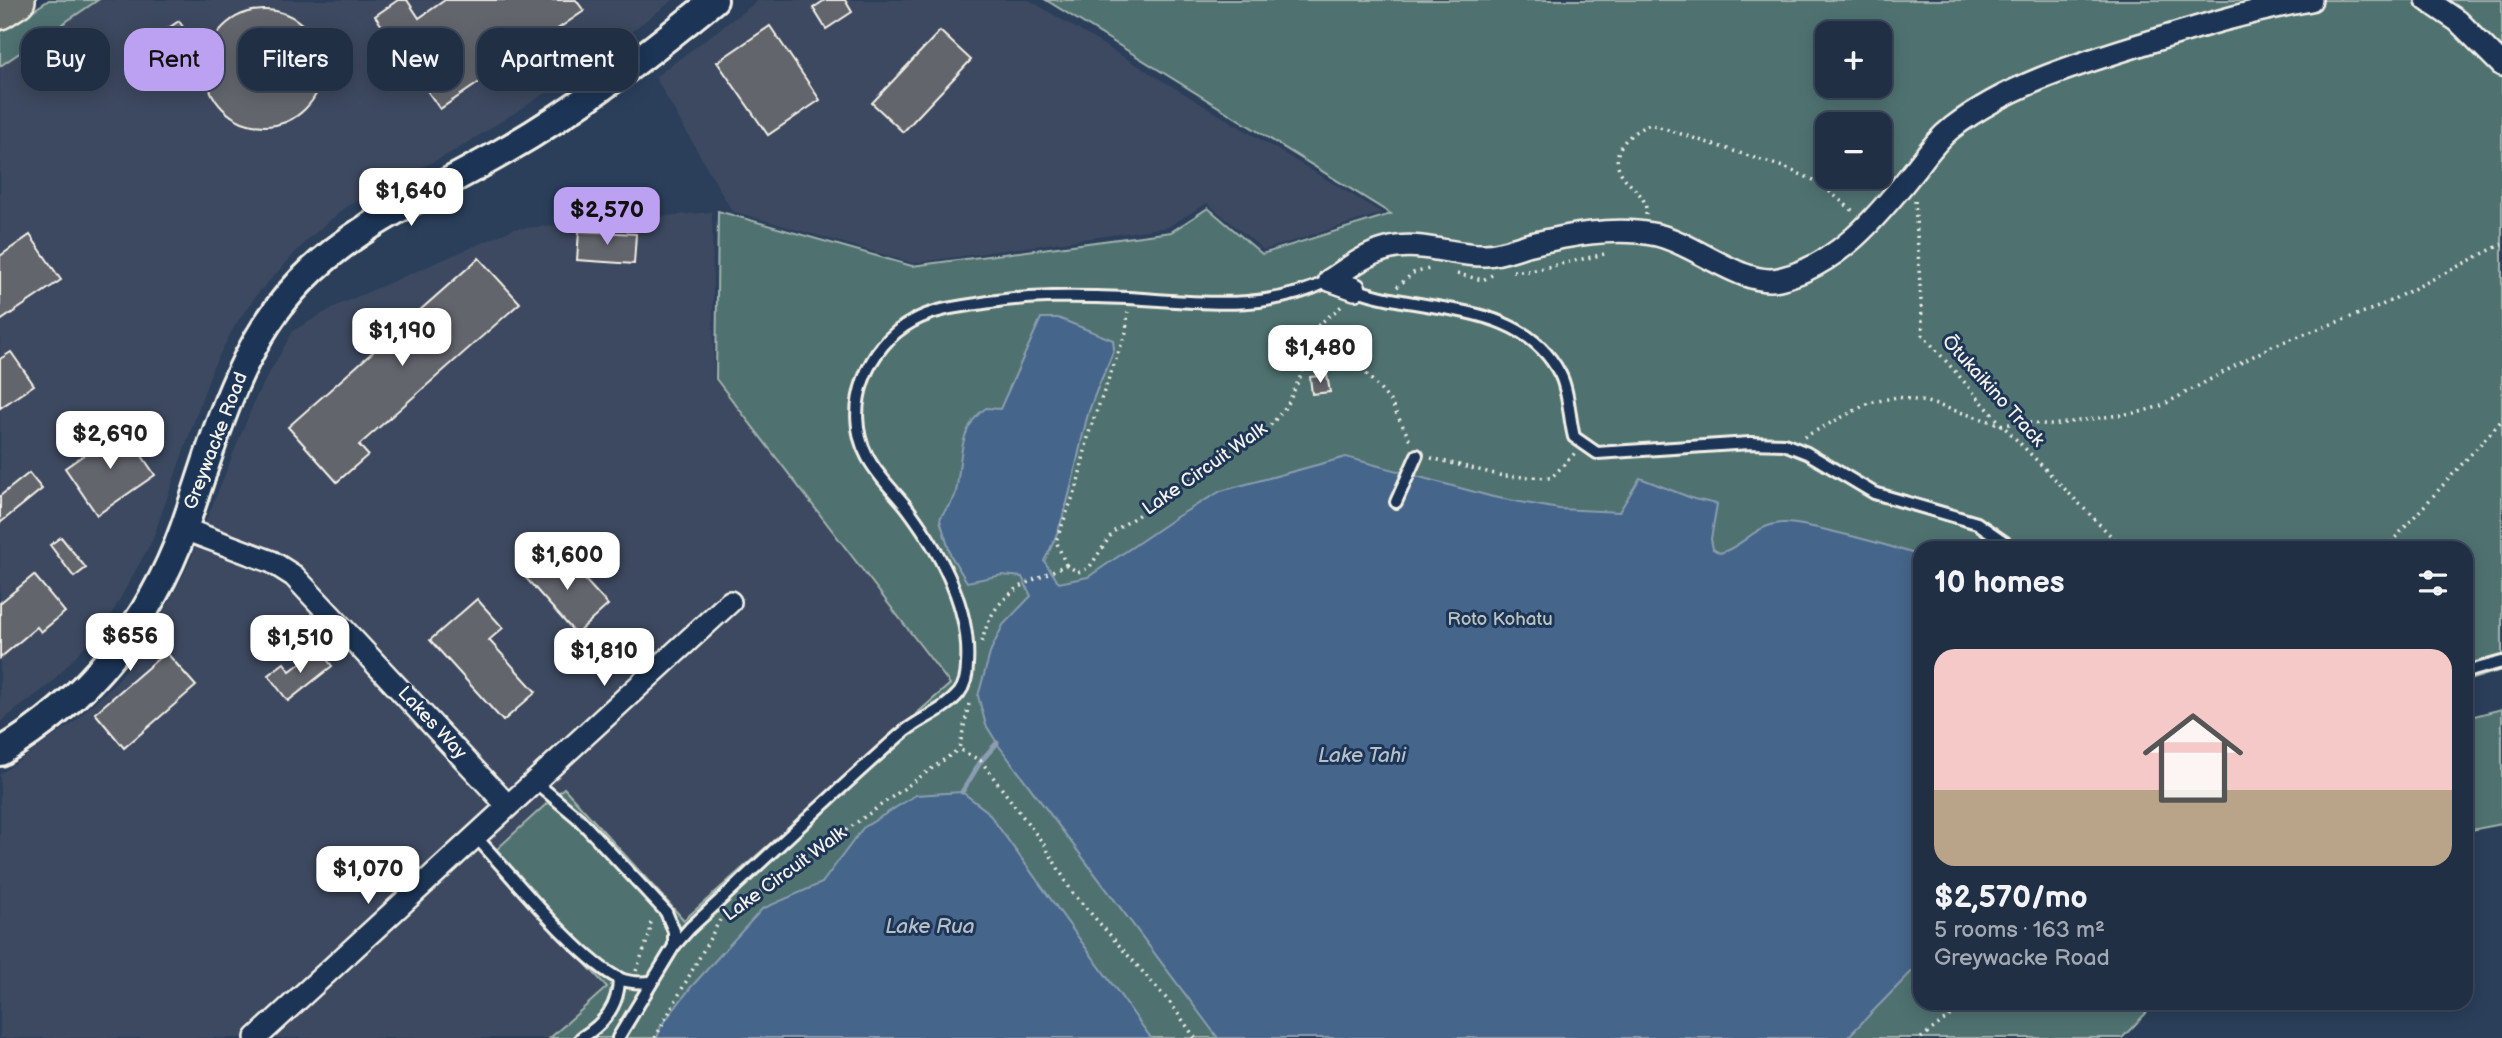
<!DOCTYPE html>
<html lang="en">
<head>
<meta charset="utf-8">
<style>
  body { margin:0; font-family:"Balsamiq Sans",sans-serif; background:#2d3b4f; color:#f1f3f6; height:100vh; display:flex; flex-direction:column; font-size:26px; white-space:nowrap }
  * { box-sizing:border-box; margin:0 }
  p { font-size:23px; color:#a2a9b2 }
  .icon { flex:none; width:38px; height:38px; fill:none; stroke:currentColor; stroke-width:2; stroke-linecap:round; stroke-linejoin:round }
  .map { position:relative; flex:1; overflow:hidden }
  .details { position:absolute; left:1913px; top:541px; width:560px; height:469px; display:flex; flex-direction:column; background:#202f44; border-radius:21px; box-shadow:0 4px 18px #0003,0 0 0 2px #3d4a5d }
  .details>* { flex:none }
  .guide { position:absolute; left:21px; top:28px; width:665px; height:63px; display:flex; gap:14px }
  .controls { position:absolute; left:1815px; top:21px; display:grid; gap:14px }
  .controls a { display:grid; place-items:center; width:77px; height:77px; border-radius:14px; background:#202f44; box-shadow:0 4px 18px #0003,0 0 0 2px #3d4a5d; font-size:35px }
  .price { position:absolute; translate:-50% -60px; padding:0 16px; border-radius:14px; background:#fff; color:#222; font-size:23px; line-height:46px; filter:drop-shadow(0 2px 4px #0008) }
  .price::after { content:''; position:absolute; left:50%; top:42px; width:21px; height:16px; margin-left:-10px; background:inherit; clip-path:polygon(0 0,100% 0,50% 100%) }
  .price.on { background:#bca0f2; color:#111 }
  ul { padding:0; list-style:none }
  li { display:grid; align-content:center; gap:14px; height:371px; padding:0 21px }
  li+li { border-top:2px solid #3d4a5d }
  li span { display:grid; place-items:center; height:217px; border-radius:21px; color:#555 }
  li>.icon { margin-inline-start:auto }
  span .icon { width:126px; height:126px; fill:#fffc; stroke-width:1 }
  li b { font-size:30px }
  h2 { display:flex; justify-content:space-between; align-items:center; height:84px; padding:0 21px; font-size:30px }
  .pill { padding:0 24px; border-radius:21px; background:#202f44; box-shadow:0 4px 18px #0003,0 0 0 2px #3d4a5d; font-size:24px; line-height:63px }
  .pill.on { background:#bca0f2; color:#111 }
  .map>svg:first-child { display:block }
  .built { fill:#3c4a60 }
  .green { fill:#507271; stroke:#a2b2ac; stroke-width:2; fill-rule:evenodd }
  .water { fill:#45658a; stroke:#8b9db0; stroke-width:2 }
  .lines { fill:none; stroke-linecap:round; stroke-linejoin:round }
  .stream { stroke:#8b9db0; stroke-width:5 }
  .building { fill:#63656d; stroke:#f4f1e8; stroke-width:2 }
  .service-casing { stroke:#f4f1e8; stroke-width:16 }
  .minor-casing { stroke:#f4f1e8; stroke-width:26 }
  .tertiary-casing { stroke:#f4f1e8; stroke-width:32 }
  .trunk-casing { stroke:#f4f1e8; stroke-width:40 }
  .path { stroke:#f4f1e8; stroke-width:3.5; stroke-dasharray:2 5; stroke-linecap:butt }
  .service { stroke:#1d3557; stroke-width:10 }
  .minor { stroke:#1d3557; stroke-width:21 }
  .tertiary { stroke:#1d3557; stroke-width:26 }
  .trunk { stroke:#6b706d; stroke-width:35 }
  .labels { text-anchor:middle; dominant-baseline:central; stroke-width:6; stroke-linejoin:round; paint-order:stroke }
  .street-label { font-size:19px; fill:#f4f1e8; stroke:#1d3557 }
  .park-label { font-size:19px; fill:#bbc5be; stroke:#1d3557 }
  .water-label { font-size:21px; font-style:italic; fill:#b7c0c7; stroke:#1d3557 }
</style>
</head>
<body>
<div class="map">
<svg width="2502" height="1038" viewBox="0 0 2502 1038">
  <rect width="100%" height="100%" fill="#2b3f5b"/>
  <filter id="ink" filterUnits="userSpaceOnUse"><feTurbulence type="fractalNoise" baseFrequency=".0143" numOctaves="2"/><feDisplacementMap in="SourceGraphic" scale="14" xChannelSelector="R" yChannelSelector="G"/><feConvolveMatrix kernelMatrix="1 2 1 2 8 2 1 2 1" color-interpolation-filters="sRGB"/></filter>
  <g filter="url(#ink)">
    <!-- built -->
    <g class="built">
      <polygon points="98,0 673,0 568,79 456,150 347,206 308,239 257,294 234,327 213,367 152,541 107,622 50,684 0,722 0,66"/>
      <polygon points="759,0 1029,0 1382,213 1264,250 1207,203 1168,227 913,263 732,211 655,77"/>
      <polygon points="712,212 714,378 951,684 684,920 564,788 487,858 607,987 550,1038 0,1038 0,774 72,724 118,680 152,635 187,568 257,395 293,331 336,306 514,229"/>
    </g>
    <!-- green -->
    <g class="green">
      <polygon points="49,0 98,0 0,66 0,32"/>
      <path d="M1046 0H2502V670L2466 681V548H1920V1003H2156L2122 1038H550L607 987 487 858 564 788 684 920 950 684 716 379 718 211 912 266 1171 232 1208 208 1262 254 1391 214ZM1827 33H1880V86H1827ZM1827 124H1880V177H1827Z"/>
      <polygon points="2502,709 2502,824 2466,831 2466,718"/>
    </g>
    <!-- water -->
    <g class="water">
      <path d="M1041 318H1058L1113 340 1114 349C1105 374 1090 400 1085 426 1074 470 1067 521 1044 561L1059 583 1088 577 1178 516 1221 491 1346 457 1493 497 1559 509 1619 512 1640 478 1694 499 1717 504 1711 539 1713 549 1720 553C1743 547 1754 525 1782 523 1802 521 1898 548 1920 556V963L1847 1038H1218L999 746 986 725 978 696 991 650 1003 625 1031 596 1022 577 1002 575 967 582 951 556 940 520C943 509 954 504 956 492 962 462 957 428 986 408L1000 409Z"/>
      <polygon points="962,792 987,811 1151,1038 657,1038 661,1026 692,986 762,909 822,883 863,828 916,795"/>
    </g>
    <g class="lines">
      <!-- stream -->
      <polyline class="stream" points="962,792 981,761 997,743"/>
    </g>
    <!-- building -->
    <g class="building">
      <polygon points="398,0 407,0 419,18 445,0 576,0 584,11 440,109 375,16"/>
      <polygon points="825,0 845,0 852,12 826,29 813,8"/>
      <circle cx="264" cy="68" r="58"/>
      <polygon points="179,21 195,45 146,78 130,54"/>
      <polygon points="770,26 820,100 768,135 717,62"/>
      <polygon points="940,31 971,60 903,132 872,103"/>
      <polygon points="579,231 636,234 634,264 577,260"/>
      <polygon points="30,235 61,280 0,321 0,256"/>
      <polygon points="479,258 520,303 359,445 368,455 337,482 288,427"/>
      <polygon points="11,352 34,385 0,408 0,359"/>
      <polygon points="1327,375 1330,392 1312,394 1310,377"/>
      <polygon points="123,428 155,475 97,515 65,468"/>
      <polygon points="29,473 42,489 0,523 0,496"/>
      <polygon points="61,537 86,568 74,577 50,545"/>
      <polygon points="558,550 608,605 576,634 526,578"/>
      <polygon points="34,575 65,612 41,632 37,627 0,658 0,603"/>
      <polygon points="477,599 503,628 489,640 536,692 503,721 430,640"/>
      <polygon points="319,649 332,666 288,701 268,675 284,663 290,671"/>
      <polygon points="166,652 196,686 124,748 95,713"/>
    </g>
    <g class="lines">
      <defs>
        <g id="service">
          <path d="M1355 289C1423 315 1521 298 1560 374 1569 391 1569 418 1574 437L1597 453 1750 443 1784 444 1807 453 1874 493 1977 523 2013 548"/>
          <polyline points="1396,502 1417,455"/>
          <polyline points="2466,672 2502,662"/>
          <polyline points="534,781 578,818 666,912 674,931 674,946"/>
          <path d="M475 836C508 871 580 961 620 979 630 983 640 983 651 982"/>
          <path d="M581 1038C604 1024 619 1006 619 978"/>
          <path d="M618 1038 674 946 690 928C760 864 828 798 900 735 918 719 943 712 959 693 965 685 967 674 967 665 971 609 940 552 908 509 895 492 877 476 867 456 842 409 867 345 913 321 932 310 956 307 977 304 1028 295 1076 296 1128 298 1196 302 1267 313 1330 280"/>
        </g>
        <g id="minor">
          <polyline points="2427,0 2458,21 2502,65"/>
          <path d="M1330 280C1348 268 1366 254 1387 249 1419 240 1453 256 1485 255 1500 255 1513 249 1527 245 1569 235 1615 226 1657 235 1694 243 1743 287 1779 279 1837 266 1878 216 1913 172 1926 156 1936 140 1953 127 2007 86 2072 66 2136 46 2194 28 2252 10 2311 0"/>
          <polyline points="1330,280 1355,289"/>
          <polyline points="184,529 272,562 294,576 507,805"/>
          <polyline points="256,1038 730,602"/>
        </g>
        <path id="tertiary" d="M0 752C86 702 151 621 184 528 214 443 236 348 301 281 358 222 434 192 504 151 579 108 647 55 714 0"/>
        <polyline id="trunk" points="0,11 17,0"/>
      </defs>
      <!-- service casing -->
      <use href="#service" class="service-casing"/>
      <!-- minor casing -->
      <use href="#minor" class="minor-casing"/>
      <!-- tertiary casing -->
      <use href="#tertiary" class="tertiary-casing"/>
      <!-- trunk casing -->
      <use href="#trunk" class="trunk-casing"/>
      <!-- path -->
      <g class="path">
        <polyline points="1915,201 1923,335 2002,425 2116,541 2130,548"/>
        <path d="M1646 215C1648 192 1627 188 1619 169 1611 147 1633 131 1650 124L1786 168 1818 182 1853 211"/>
        <polyline points="1513,271 1530,271 1609,253"/>
        <polyline points="1457,274 1483,280 1492,275"/>
        <polyline points="1397,287 1413,273 1429,269"/>
        <polyline points="1309,357 1356,362 1390,401 1411,442"/>
        <polyline points="1804,437 1869,403 1897,397 1927,402 2002,425 2025,422 2051,425 2140,412 2161,406 2272,346 2378,307 2502,244"/>
        <polyline points="1431,458 1503,476 1551,478 1575,453"/>
        <polyline points="2386,548 2502,420"/>
        <polyline points="1066,565 1078,572 1089,568 1113,532 1270,426 1288,404 1309,357 1317,326 1343,305"/>
        <polyline points="1066,565 1056,541 1077,486 1090,429 1126,332 1128,312"/>
        <path d="M982 642C993 593 1024 584 1066 565"/>
        <polyline points="969,704 959,749 981,761 1045,846 1072,892 1172,1005 1195,1038"/>
        <polyline points="732,912 959,749"/>
        <polyline points="636,971 650,933 651,918"/>
        <polyline points="655,1038 720,920"/>
        <polyline points="1921,1038 1966,1003"/>
      </g>
      <!-- service -->
      <use href="#service" class="service"/>
      <!-- minor -->
      <use href="#minor" class="minor"/>
      <!-- tertiary -->
      <use href="#tertiary" class="tertiary"/>
      <!-- trunk -->
      <use href="#trunk" class="trunk"/>
    </g>
  </g>
  <g class="labels">
    <!-- street labels -->
    <g class="street-label">
      <text transform="translate(1993 391) rotate(48)">Ōtukaikino Track</text>
      <text transform="translate(216 441) rotate(-69)">Greywacke Road</text>
      <text transform="translate(1205 469) rotate(-35)">Lake Circuit Walk</text>
      <text transform="translate(432 723) rotate(47)">Lakes Way</text>
      <text transform="translate(785 874) rotate(-36)">Lake Circuit Walk</text>
    </g>
    <!-- park labels -->
    <g class="park-label">
      <text x="1500" y="619">Roto Kohatu</text>
    </g>
    <!-- water labels -->
    <g class="water-label">
      <text x="1362" y="755">Lake Tahi</text>
      <text x="930" y="926">Lake Rua</text>
    </g>
  </g>
</svg>
<div class="controls">
<a>+</a>
<a>−</a>
</div>
<b class="price" style="left:411px;top:228px">$1,640</b>
<b class="price on" style="left:607px;top:247px">$2,570</b>
<b class="price" style="left:402px;top:368px">$1,190</b>
<b class="price" style="left:1320px;top:385px">$1,480</b>
<b class="price" style="left:110px;top:471px">$2,690</b>
<b class="price" style="left:567px;top:592px">$1,600</b>
<b class="price" style="left:130px;top:673px">$656</b>
<b class="price" style="left:300px;top:675px">$1,510</b>
<b class="price" style="left:604px;top:688px">$1,810</b>
<b class="price" style="left:368px;top:906px">$1,070</b>
<div class="guide">
<a class="pill">Buy</a>
<a class="pill on">Rent</a>
<a class="pill">Filters</a>
<a class="pill">New</a>
<a class="pill">Apartment</a>
</div>
<section class="details">
<h2>10 homes<svg class="icon" aria-label="filters" viewBox="0 0 24 24"><path d="M4 7h16M4 17h16"/><circle cx="9" cy="7" r="2"/><circle cx="15" cy="17" r="2"/></svg></h2>
<ul>
<li><span style="background:linear-gradient(#f6c9c9 65%,#b9a48a 0)"><svg class="icon" aria-label="home" viewBox="0 0 24 24"><path d="M3 11l9-7 9 7M6 9v11h12V9"/></svg></span><div><b>$2,570/mo</b><p>5 rooms · 163 m²</p><p>Greywacke Road</p></div></li>
</ul>
</section>
</div>
</body>
</html>
